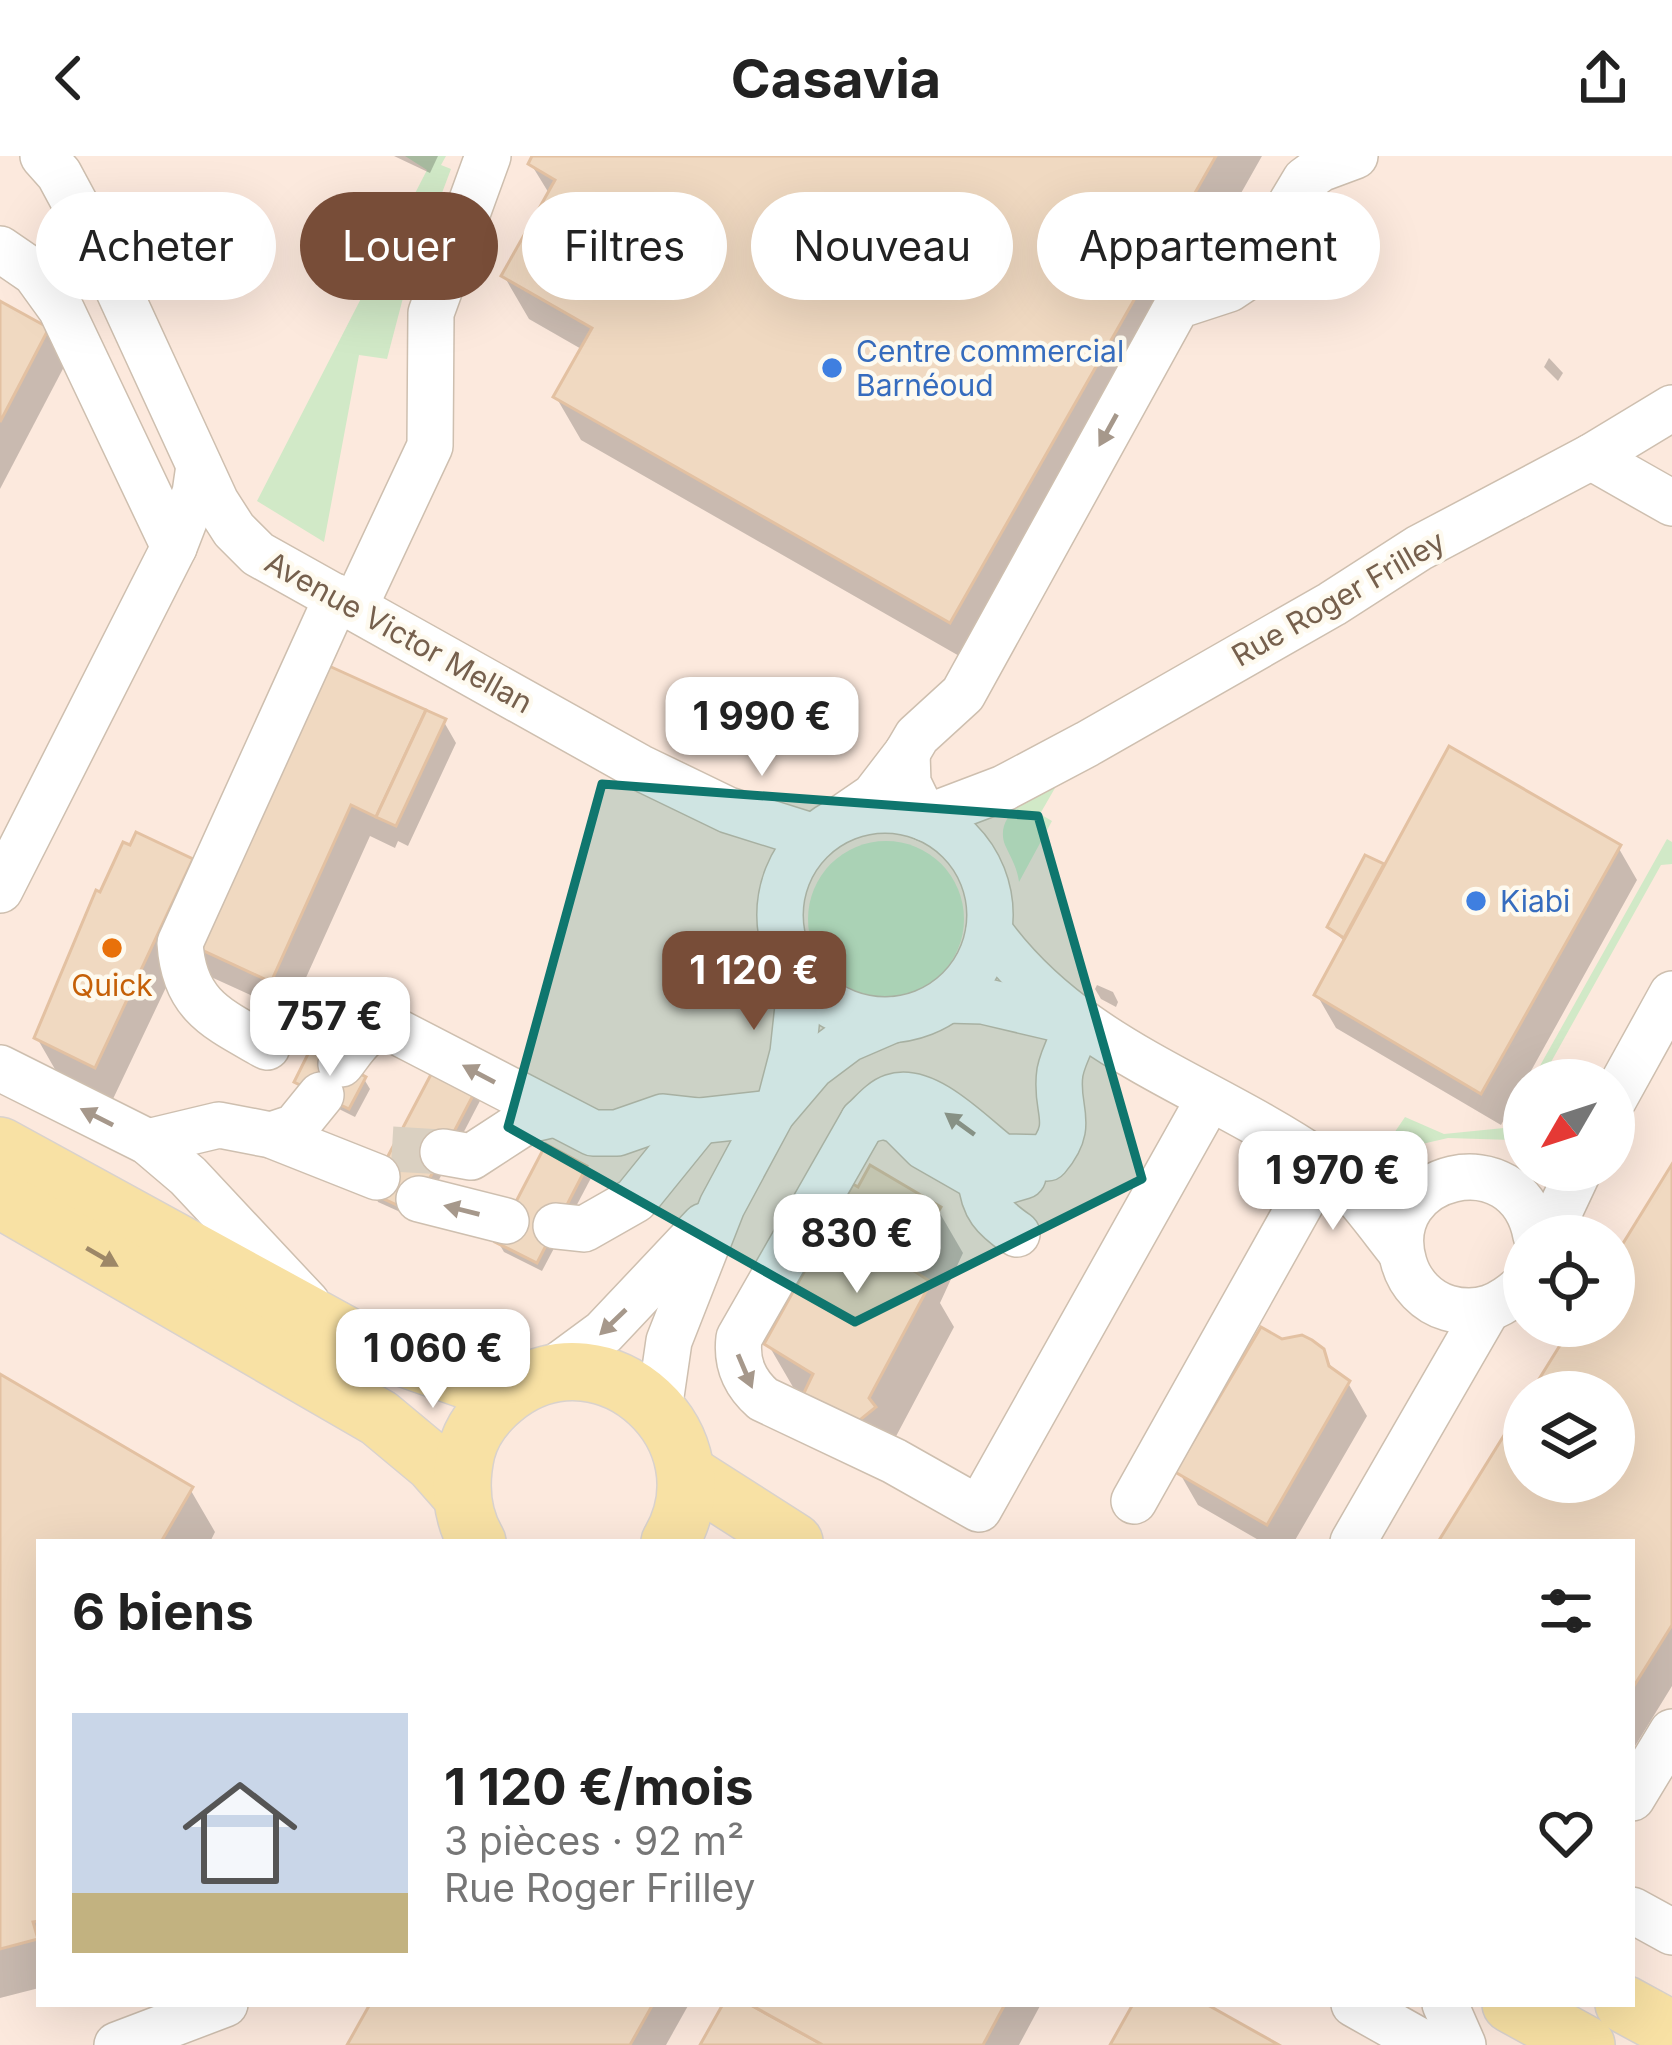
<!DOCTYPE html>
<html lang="fr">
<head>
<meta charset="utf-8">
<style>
  body { margin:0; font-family:Inter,sans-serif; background:#f2f2f2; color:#222; height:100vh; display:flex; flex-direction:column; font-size:45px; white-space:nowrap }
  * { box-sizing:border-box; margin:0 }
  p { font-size:39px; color:#767676 }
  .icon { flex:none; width:66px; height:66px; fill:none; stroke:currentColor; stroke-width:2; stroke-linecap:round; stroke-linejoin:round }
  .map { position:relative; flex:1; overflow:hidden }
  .side { position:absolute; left:36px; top:1383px; width:1599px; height:468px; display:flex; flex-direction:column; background:#fff; border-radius:0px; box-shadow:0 12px 48px #0002 }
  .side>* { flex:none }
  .banner { position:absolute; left:36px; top:36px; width:1602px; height:108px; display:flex; gap:24px }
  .needle { width:78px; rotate:231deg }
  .buttons { position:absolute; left:1503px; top:903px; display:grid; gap:24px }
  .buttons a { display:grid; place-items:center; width:132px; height:132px; border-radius:50%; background:#fff; box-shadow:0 12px 48px #0002; font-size:60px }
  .price { position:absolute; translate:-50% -102px; padding:0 27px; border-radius:24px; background:#fff; color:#222; font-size:39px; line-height:78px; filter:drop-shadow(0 3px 6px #0008) }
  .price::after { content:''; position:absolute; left:50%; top:72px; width:36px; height:27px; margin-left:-18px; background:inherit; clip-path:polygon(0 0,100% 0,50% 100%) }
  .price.selected { background:#784d38; color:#fff }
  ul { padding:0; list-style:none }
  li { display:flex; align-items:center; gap:36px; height:300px; padding:0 36px }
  li span { display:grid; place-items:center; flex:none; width:336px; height:240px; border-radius:0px; color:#555 }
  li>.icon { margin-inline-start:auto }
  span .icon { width:144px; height:144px; fill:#fffc; stroke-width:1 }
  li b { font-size:51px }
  h2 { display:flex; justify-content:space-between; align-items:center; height:144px; padding:0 36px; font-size:51px }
  .tag { padding:0 42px; border-radius:54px; background:#fff; box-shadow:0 12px 48px #0002; font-size:42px; line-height:108px }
  .tag.selected { background:#784d38; color:#fff }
  header { display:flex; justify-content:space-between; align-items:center; height:156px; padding:0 36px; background:#fff; font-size:54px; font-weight:700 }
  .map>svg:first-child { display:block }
  .commercial { fill:#fce9dd; fill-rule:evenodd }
  .green { fill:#d1e9c7 }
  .shadow { fill:#0003 }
  .building { fill:#f0d9c1; stroke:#e3c1a2; stroke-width:3 }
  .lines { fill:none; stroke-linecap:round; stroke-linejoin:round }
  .minor-tunnel { stroke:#dad0c1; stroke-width:45; stroke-dasharray:45 22; stroke-linecap:butt }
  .minor-casing { stroke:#cebfaf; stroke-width:48 }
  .major-casing { stroke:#d9d2cd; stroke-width:60 }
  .minor { stroke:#fff; stroke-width:45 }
  .major { stroke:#f8e1a4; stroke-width:57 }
  .oneway { fill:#a6988b }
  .oneway2 { fill:#9d8767 }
  .marked { fill:#0f766e; fill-opacity:0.2; stroke:#0f766e; stroke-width:9; stroke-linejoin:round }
  .shop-dot { fill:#3f7fe0; stroke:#fefaef; stroke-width:4.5 }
  .food-dot { fill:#e8710a; stroke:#fefaef; stroke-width:4.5 }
  .labels { text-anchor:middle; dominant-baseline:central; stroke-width:9; stroke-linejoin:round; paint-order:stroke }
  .shop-label { font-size:30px; fill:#366cbe; stroke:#fefaef; text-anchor:start }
  .street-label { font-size:30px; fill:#76604d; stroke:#fefaef }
  .food-label { font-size:30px; fill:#c56008; stroke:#fefaef }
</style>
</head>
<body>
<header><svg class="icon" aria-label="back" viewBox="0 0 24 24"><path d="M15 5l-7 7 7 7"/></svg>Casavia<svg class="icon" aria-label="share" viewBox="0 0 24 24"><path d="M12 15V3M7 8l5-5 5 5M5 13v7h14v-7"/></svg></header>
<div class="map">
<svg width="1672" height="1889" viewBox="0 0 1672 1889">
  <rect width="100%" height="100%" fill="#fcf6e8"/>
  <!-- commercial -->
  <path class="commercial" d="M0 0H1672V1889H0ZM1524 924H1614V1014H1524ZM1524 1080H1614V1170H1524ZM1524 1236H1614V1326H1524ZM39 1386H1632V1848H39Z"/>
  <!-- green -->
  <g class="green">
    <polygon points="405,0 446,0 441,9 451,13 404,138 387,203 359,199 324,386 257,345 427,14"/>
    <path d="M1049 629 1055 632 1040 658 1052 665 1019 726C1017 711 1011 702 1005 689 994 660 1028 641 1049 629Z"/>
    <polygon points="1667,683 1672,686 1672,708 1661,709 1541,924 1532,924"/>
    <circle cx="886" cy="763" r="78"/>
    <polygon points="1524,938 1524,981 1512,984 1448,982 1396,994 1386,989 1405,961 1444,978 1504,972"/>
  </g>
  <!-- shadow -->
  <g class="shadow">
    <polygon points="394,0 438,0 430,17"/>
    <polygon points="535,0 1262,0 975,509 581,284 556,241 583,194 529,163 504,120 550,39 531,8"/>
    <polygon points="0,149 47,174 66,207 0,333"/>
    <polygon points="1549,202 1563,217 1558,225 1544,211"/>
    <polygon points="444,566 456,587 408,690 398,685 395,692 370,680 290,857 211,821 189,783 113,943 56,915 37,882 191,705 213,743"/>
    <polygon points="1618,691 1637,724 1501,969 1336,872 1317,839 1346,787 1330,771 1381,710 1385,715"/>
    <polygon points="1097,829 1113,836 1118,846 1116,851 1101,843 1095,833"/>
    <polygon points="438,911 482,941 418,1064 378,1046 373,1036"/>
    <polygon points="364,923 370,933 355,961 303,935 298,926"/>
    <polygon points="585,1012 591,1022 542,1115 504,1096 498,1086"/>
    <polygon points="1672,1014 1672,1530 1632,1595 1632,1386 1441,1386 1524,1252 1524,1326 1614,1326 1614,1236 1534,1236 1575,1170 1614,1170 1614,1107"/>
    <polygon points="837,1022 859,1035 938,1054 963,1097 940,1147 954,1171 893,1286 793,1231 768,1188 814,1104 806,1098"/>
    <polygon points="1281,1186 1322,1195 1335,1217 1348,1227 1367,1260 1294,1386 1262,1386 1198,1349 1179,1316"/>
    <polygon points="0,1221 190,1333 215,1376 210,1386 39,1386 39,1832 0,1842"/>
    <polygon points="373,1848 689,1848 666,1889 351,1889"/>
    <polygon points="726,1848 1041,1848 1019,1889 704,1889"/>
  </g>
  <!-- building -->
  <g class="building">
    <polygon points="532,0 1216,0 950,467 553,241 592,172 501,120 555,24 528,8"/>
    <polygon points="0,145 49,172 0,266"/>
    <polygon points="318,505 426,554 376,661 351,649 271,826 189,788"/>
    <polygon points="426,554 446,563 396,670 376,661"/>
    <polygon points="1449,590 1621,689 1481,938 1314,839"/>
    <polygon points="136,676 193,703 95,912 34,882 96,734 100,736 123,686 130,689"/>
    <polygon points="1365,699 1384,708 1344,782 1327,771"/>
    <polygon points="311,892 366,921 349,953 294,926"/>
    <polygon points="437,907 479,928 412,1056 369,1036"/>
    <polygon points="546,988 587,1010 537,1107 495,1086"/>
    <polygon points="1672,1008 1672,1469 1632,1533 1632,1386 1438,1386 1524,1247 1524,1326 1614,1326 1614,1236 1531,1236 1572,1170 1614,1170 1614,1102"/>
    <polygon points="870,1009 941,1051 929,1071 934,1073 911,1113 931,1126 869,1242 876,1251 850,1272 801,1243 813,1218 764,1188 853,1028 858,1031"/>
    <polygon points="1261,1171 1282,1183 1302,1179 1312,1184 1324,1193 1329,1210 1350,1225 1267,1369 1175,1316"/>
    <polygon points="0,1218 193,1331 161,1386 39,1386 39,1765 33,1766 38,1783 0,1793"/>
    <polygon points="370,1848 653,1848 630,1889 347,1889"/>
    <polygon points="723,1848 749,1848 823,1889 700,1889"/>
    <polygon points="749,1848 1005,1848 983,1889 823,1889"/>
    <polygon points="1133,1848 1206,1848 1279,1889 1110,1889"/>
  </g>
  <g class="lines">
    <!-- minor-tunnel -->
    <polyline class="minor-tunnel" points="392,993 443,996"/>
    <defs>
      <g id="minor">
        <polyline points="43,0 59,18 101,96 216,346 234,374 258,398 639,611 728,654 814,681"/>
        <polyline points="0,93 35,117 61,153 174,391"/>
        <polyline points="1591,301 1672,347"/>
        <polyline points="355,450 430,290 431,157 488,0"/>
        <polyline points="907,597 917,580 963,538 1177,150 1229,133 1247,121 1305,24 1320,13 1355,0"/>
        <circle cx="885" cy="759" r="105"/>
        <polyline points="839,664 874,640 907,597 908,627 925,662 1004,632 1087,588 1332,448 1419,392 1591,301 1672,252"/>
        <polyline points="0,734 174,391 195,337 199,310"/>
        <path d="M989 775C1074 893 1204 927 1320 1006 1351 1028 1376 1065 1400 1095"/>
        <polyline points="947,844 983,845 1068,865"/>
        <path d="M1079 868C1073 883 1063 900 1060 916 1054 954 1077 967 1047 1002L1001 1001C976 983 927 929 893 941 881 945 872 957 863 965L739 1182C736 1207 744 1226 763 1243L894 1305 979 1353 1209 943"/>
        <path d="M267 891C218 863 184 850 180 787L337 441"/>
        <path d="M341 908C356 889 364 871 390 872L593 977H617L663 961 699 965 772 957"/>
        <polyline points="0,912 148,986 188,1020 307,1147"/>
        <polyline points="781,943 793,897 801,823"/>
        <polyline points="1614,943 1672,838"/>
        <polyline points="863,965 884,960 899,965 925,991 981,1023 996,1028 1023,1020"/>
        <polyline points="271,979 295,971 321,939"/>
        <polyline points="148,986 219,969 271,979 377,1021"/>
        <polyline points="443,996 471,1001 528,964 554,958"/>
        <path d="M981 1023C983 1051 994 1062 1017 1078"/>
        <polyline points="419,1043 506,1065"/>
        <polyline points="556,1070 584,1073 635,1044 699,965"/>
        <polyline points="1548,1080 1579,1014"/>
        <path d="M1524 1129C1502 1150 1479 1161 1448 1152 1427 1146 1410 1128 1404 1107 1377 1017 1518 982 1536 1080"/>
        <polyline points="547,1218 604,1176 704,1070"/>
        <polyline points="659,1254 669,1185 722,1050 772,957 812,910 848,883 892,864"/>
        <polyline points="1134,1345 1323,1008"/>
        <polyline points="1353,1386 1487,1154"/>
        <polyline points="1632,1642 1672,1576"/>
        <polyline points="1632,1754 1672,1776"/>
        <polyline points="1354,1848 1427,1889"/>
        <polyline points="1445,1848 1463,1889"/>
        <polyline points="117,1889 225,1848"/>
      </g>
      <g id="major">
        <polyline points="0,990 356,1185 470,1225 520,1229"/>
        <polyline points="0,1043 379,1262 433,1307 462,1340"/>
        <polyline points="686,1317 794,1386"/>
        <path d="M477 1386C461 1359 459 1327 466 1296 472 1272 489 1252 509 1237 606 1167 731 1282 670 1386"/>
        <polyline points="1511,1848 1586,1889"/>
        <polyline points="1624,1848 1672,1874"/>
      </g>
    </defs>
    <!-- minor casing -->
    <use href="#minor" class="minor-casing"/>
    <!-- major casing -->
    <use href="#major" class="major-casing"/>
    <!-- minor -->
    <use href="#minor" class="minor"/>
    <!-- major -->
    <use href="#major" class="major"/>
  </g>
  <!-- one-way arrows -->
  <defs><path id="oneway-solid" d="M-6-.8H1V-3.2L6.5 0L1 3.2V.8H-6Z" transform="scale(3)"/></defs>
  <g class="oneway">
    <use href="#oneway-solid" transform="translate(1108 274) rotate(119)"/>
    <use href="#oneway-solid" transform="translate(479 918) rotate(-152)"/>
    <use href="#oneway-solid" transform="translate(97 961) rotate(-153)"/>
    <use href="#oneway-solid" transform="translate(960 968) rotate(-144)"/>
    <use href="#oneway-solid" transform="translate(462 1054) rotate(-166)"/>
    <use href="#oneway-solid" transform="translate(613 1166) rotate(136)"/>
    <use href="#oneway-solid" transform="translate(745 1215) rotate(67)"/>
  </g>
  <use class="oneway2" href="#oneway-solid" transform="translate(102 1101) rotate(30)"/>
  <!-- marked area -->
  <path class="marked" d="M602 628 1038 660 1142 1023 855 1166 508 971Z"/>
  <!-- markers -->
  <g class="shop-dot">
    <circle cx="832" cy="212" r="12"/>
    <circle cx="1476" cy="745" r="12"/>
  </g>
  <circle class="food-dot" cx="112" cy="792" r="12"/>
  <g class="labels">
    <!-- shop labels -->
    <g class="shop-label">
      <text x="856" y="195">Centre commercial<tspan x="856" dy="34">Barnéoud</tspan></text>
      <text x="1500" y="745">Kiabi</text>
    </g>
    <!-- street labels -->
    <g class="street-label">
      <text transform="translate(1338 442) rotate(-30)">Rue Roger Frilley</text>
      <text transform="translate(399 476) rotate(29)">Avenue Victor Mellan</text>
    </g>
    <!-- food labels -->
    <g class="food-label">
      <text x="112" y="829">Quick</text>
    </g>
  </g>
</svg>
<div class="buttons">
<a><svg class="needle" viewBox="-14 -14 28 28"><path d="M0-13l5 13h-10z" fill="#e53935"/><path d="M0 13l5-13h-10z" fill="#767676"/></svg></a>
<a><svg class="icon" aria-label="locate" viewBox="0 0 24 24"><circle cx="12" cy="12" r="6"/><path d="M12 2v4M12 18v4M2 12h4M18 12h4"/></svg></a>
<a><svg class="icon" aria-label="layers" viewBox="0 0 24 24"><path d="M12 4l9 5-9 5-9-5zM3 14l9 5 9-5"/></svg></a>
</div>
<b class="price" style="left:762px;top:623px">1 990 €</b>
<b class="price selected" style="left:754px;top:877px">1 120 €</b>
<b class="price" style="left:330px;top:923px">757 €</b>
<b class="price" style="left:1333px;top:1077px">1 970 €</b>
<b class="price" style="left:857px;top:1140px">830 €</b>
<b class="price" style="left:433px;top:1255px">1 060 €</b>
<div class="banner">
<a class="tag">Acheter</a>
<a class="tag selected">Louer</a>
<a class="tag">Filtres</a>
<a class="tag">Nouveau</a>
<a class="tag">Appartement</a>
</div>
<section class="side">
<h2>6 biens<svg class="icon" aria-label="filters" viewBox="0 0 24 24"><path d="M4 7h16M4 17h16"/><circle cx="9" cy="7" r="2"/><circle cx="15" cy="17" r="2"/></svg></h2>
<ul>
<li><span style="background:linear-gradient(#c9d6e8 75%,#c2b280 0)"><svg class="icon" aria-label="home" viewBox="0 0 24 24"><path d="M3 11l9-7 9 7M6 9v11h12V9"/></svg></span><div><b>1 120 €/mois</b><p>3 pièces · 92 m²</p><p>Rue Roger Frilley</p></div><svg class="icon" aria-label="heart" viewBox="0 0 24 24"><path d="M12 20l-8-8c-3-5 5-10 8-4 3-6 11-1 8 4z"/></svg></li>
</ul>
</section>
</div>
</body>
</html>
